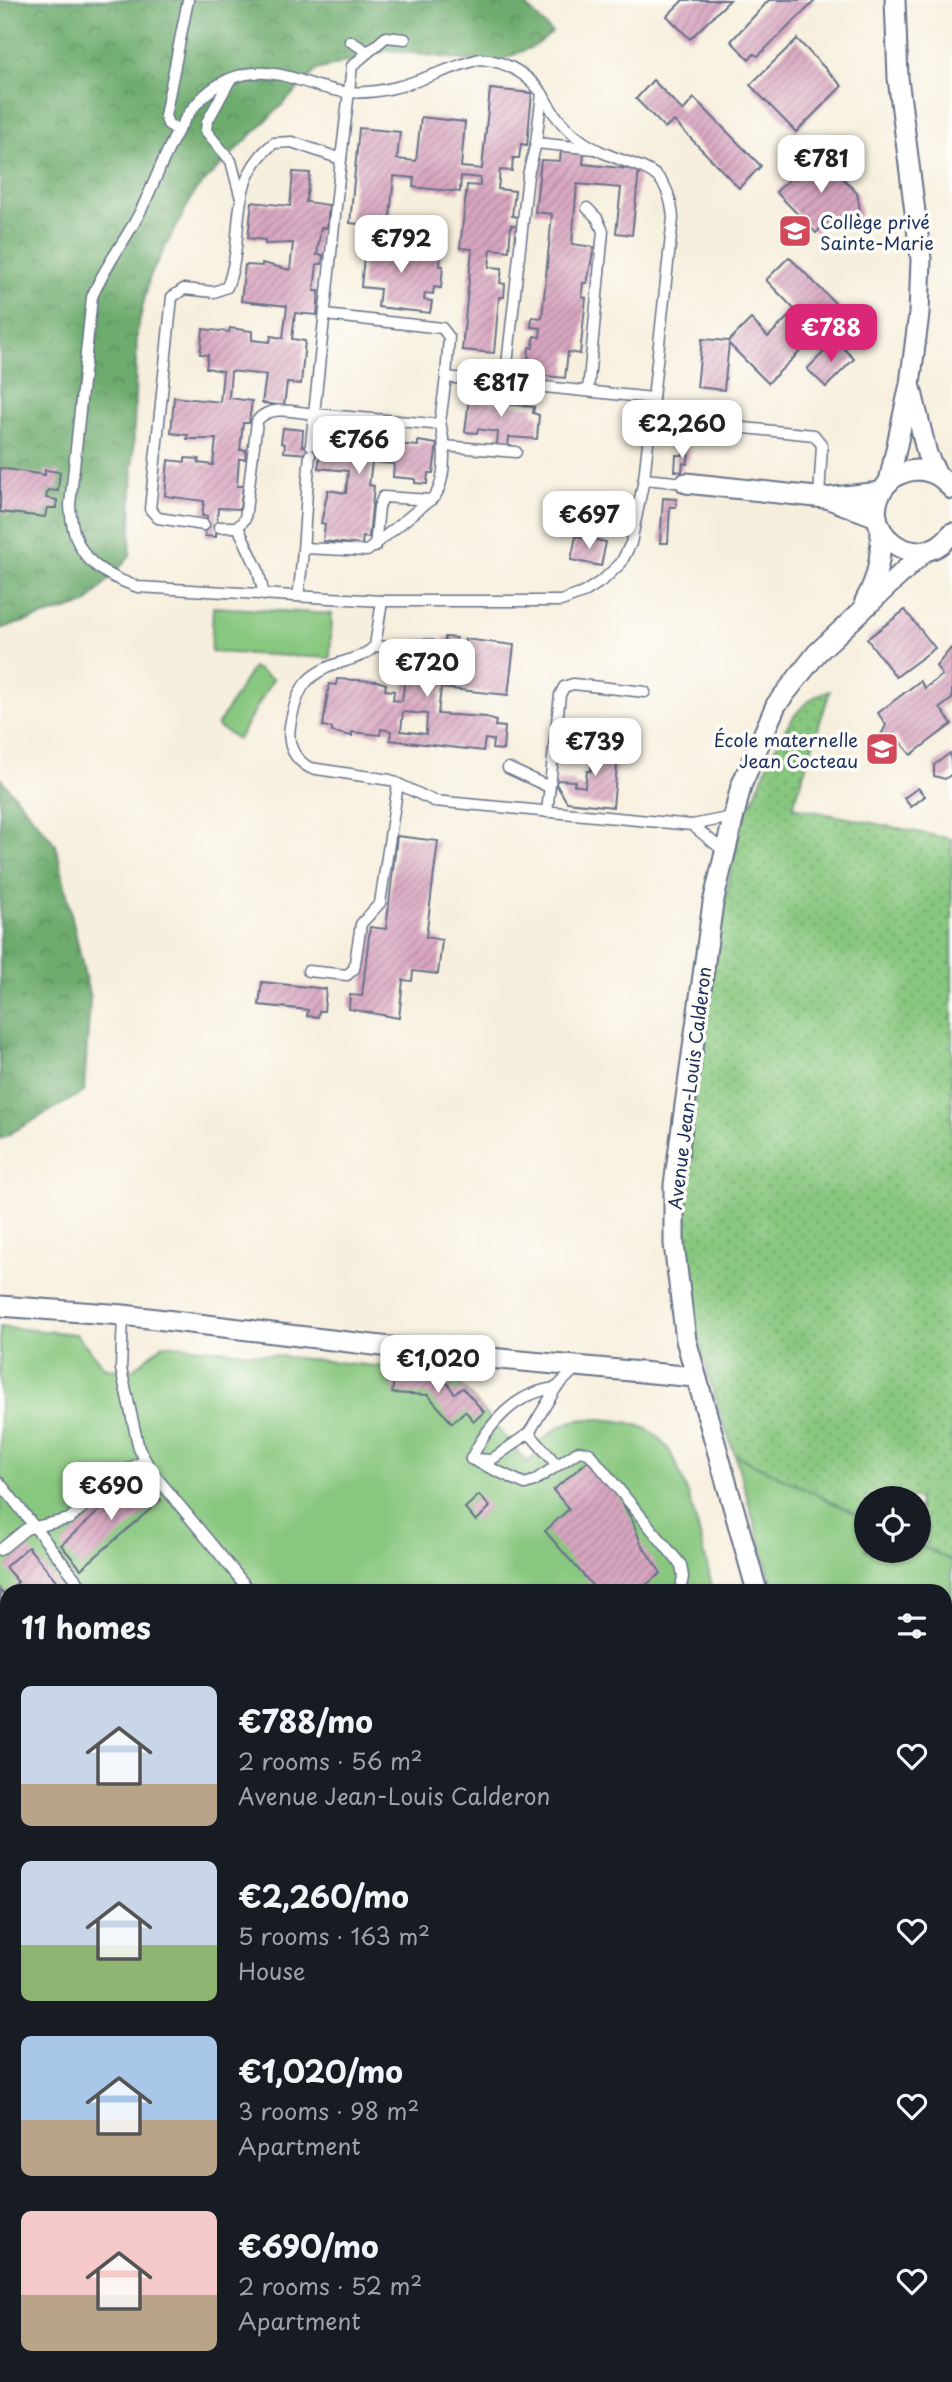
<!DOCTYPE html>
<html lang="en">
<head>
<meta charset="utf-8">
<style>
  body { margin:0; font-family:"Playpen Sans",sans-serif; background:#242831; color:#f1f3f6; height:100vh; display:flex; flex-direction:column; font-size:26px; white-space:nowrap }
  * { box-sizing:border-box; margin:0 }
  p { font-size:23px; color:#9ea1a6 }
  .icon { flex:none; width:38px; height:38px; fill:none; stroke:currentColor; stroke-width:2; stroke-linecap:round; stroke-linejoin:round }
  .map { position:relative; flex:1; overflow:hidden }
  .drawer { position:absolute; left:0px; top:1584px; width:952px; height:800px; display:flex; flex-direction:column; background:#171b24; border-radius:21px 21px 0 0; box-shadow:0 2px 5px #0004 }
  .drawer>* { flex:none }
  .buttons { position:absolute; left:854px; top:1486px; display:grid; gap:14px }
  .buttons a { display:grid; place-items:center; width:77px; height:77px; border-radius:50%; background:#171b24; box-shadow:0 2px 5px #0004; font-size:35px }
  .price { position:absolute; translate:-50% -60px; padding:0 16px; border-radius:14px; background:#fff; color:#222; font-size:23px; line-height:46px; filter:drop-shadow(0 2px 4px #0008) }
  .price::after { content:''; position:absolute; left:50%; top:42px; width:21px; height:16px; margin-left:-10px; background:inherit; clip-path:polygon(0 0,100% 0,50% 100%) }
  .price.selected { background:#db2777; color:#fff }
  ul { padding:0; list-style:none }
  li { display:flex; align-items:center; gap:21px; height:175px; padding:0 21px }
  li span { display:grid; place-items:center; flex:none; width:196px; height:140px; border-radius:10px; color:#555 }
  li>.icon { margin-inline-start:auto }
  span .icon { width:84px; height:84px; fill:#fffc; stroke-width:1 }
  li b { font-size:30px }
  h2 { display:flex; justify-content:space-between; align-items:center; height:84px; padding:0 21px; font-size:30px }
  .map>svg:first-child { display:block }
  .grass { fill:url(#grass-dots); stroke:#527b6e; stroke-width:2 }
  .forest { fill:url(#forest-crowns); stroke:#446e66; stroke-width:2 }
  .pitch { fill:#88c77f; stroke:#527b6e; stroke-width:2 }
  .building { fill:url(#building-hatch); fill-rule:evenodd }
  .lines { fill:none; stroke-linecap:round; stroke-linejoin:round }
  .service-casing { stroke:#68728a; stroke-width:13 }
  .minor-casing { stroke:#68728a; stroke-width:23 }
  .service { stroke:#fff; stroke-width:10 }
  .minor { stroke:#fff; stroke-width:19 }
  .labels { text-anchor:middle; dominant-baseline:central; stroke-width:7; stroke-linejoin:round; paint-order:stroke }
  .poi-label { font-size:18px; fill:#1b2f5e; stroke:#fdfcf7; text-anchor:start }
  .street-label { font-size:18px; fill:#1b2f5e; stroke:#fdfcf7 }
</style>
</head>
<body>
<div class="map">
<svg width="952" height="2382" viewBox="0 0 952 2382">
  <defs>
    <pattern id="grass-dots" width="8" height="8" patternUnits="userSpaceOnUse" patternTransform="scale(1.75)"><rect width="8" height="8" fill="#88c77f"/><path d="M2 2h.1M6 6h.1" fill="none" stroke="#6ea26b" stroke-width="1.8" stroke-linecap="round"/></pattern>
    <pattern id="forest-crowns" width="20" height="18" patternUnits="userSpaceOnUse" patternTransform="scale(1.75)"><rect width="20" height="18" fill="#6eac6e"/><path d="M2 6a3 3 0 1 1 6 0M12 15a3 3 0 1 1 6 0" fill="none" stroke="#5a8c5e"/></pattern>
    <pattern id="building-hatch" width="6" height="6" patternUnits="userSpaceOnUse" patternTransform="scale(1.75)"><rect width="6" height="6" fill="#d9a6c0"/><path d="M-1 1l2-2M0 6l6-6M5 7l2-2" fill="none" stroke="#af889f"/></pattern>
  </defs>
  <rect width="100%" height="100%" fill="#fdfcf7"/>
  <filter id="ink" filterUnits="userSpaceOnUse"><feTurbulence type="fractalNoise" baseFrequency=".0143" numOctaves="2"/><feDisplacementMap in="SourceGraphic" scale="14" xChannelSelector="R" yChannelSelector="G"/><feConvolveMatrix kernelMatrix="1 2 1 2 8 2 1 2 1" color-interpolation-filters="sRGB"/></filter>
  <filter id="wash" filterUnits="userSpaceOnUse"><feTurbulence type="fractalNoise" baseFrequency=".00686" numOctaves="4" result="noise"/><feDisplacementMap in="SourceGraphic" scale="28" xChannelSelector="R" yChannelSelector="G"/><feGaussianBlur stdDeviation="1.57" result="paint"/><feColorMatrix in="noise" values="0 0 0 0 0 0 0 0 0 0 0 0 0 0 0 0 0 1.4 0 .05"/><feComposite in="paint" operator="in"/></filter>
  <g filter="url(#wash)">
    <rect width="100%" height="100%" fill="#f7efdd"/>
    <!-- grass -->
    <path class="grass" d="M830 691 793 807 952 839V1561L919 1545V1498H866V1519L735 1455C716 1405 700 1355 691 1301 677 1208 690 1113 705 1020 716 946 729 874 746 801L752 803C766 769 789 698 830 691Z"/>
    <!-- forest -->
    <g class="forest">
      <polygon points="0,0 521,0 552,33 535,46 492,64 389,50 317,70 195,191 150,276 137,331 130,556 86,604 0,629"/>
      <polygon points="0,778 56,845 90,999 84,1092 0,1139"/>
    </g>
    <!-- pitch -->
    <g class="pitch">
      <polygon points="213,607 332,614 330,658 211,652"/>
      <polygon points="253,667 273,679 238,739 217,726"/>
      <path d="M0 1327 76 1334 105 1368 132 1370 164 1344 452 1374 527 1463 538 1453 533 1448C560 1423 572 1416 610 1420 630 1422 645 1425 660 1439 685 1462 705 1556 713 1591H7V2376H463L464 2382H0Z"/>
      <polygon points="735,1455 866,1519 866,1550 919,1550 919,1545 952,1561 952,1897 945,1903 945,1591 774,1591"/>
    </g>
    <g id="blocks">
      <!-- building -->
      <g class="building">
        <polygon points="683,0 730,0 690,39 667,16"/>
        <polygon points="769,0 816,0 758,56 754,54 749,60 731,41"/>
        <polygon points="797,39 842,86 796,132 750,85"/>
        <polygon points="653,80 683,111 694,98 761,166 739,188 674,121 665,128 636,99"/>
        <polygon points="490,89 532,93 527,145 521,144 519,158 513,158 512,171 500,170 498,189 515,191 512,216 519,217 518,226 511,225 509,251 491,249 489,267 502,268 500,283 505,284 504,297 499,297 494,353 462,350 472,249 460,248 467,185 480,186 480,178 461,176 460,192 413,187 414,178 394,176 389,227 350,223 359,128 400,132 397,159 416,161 421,117 465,122 461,167 482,169"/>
        <polygon points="561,151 584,152 583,164 639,170 632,235 616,233 621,188 577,184 572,244 594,247 587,283 583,283 582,297 586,298 580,354 568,352 565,378 527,374 529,347 533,348 534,336 540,337 541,328 531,327 532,317 542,318 552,214 535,212 541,160 560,161"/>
        <polygon points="818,152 857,193 861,215 846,229 832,217 816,233 776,192"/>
        <polygon points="293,172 310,173 306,202 329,205 327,228 321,227 317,255 323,255 322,264 317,264 314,291 319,291 317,315 295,313 292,339 305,341 301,384 287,383 284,406 262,403 266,375 231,371 229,398 252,401 249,423 243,423 240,450 246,450 245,459 239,459 237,486 243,486 240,509 218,508 216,537 205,536 207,516 202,516 204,501 165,496 168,460 185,462 185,458 199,459 198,463 213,465 216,439 187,439 188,435 171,433 174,397 220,402 223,371 206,368 208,355 200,354 203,329 229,332 230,328 252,331 252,340 270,342 271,336 283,338 287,306 241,301 245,265 262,266 262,263 290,270 293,243 265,244 265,240 248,238 252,202 290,206"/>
        <polygon points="366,236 386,238 384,247 441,253 440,266 443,266 441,288 434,287 433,294 425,293 424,300 432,301 430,313 378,307 380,289 361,287"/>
        <polygon points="789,257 842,310 768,383 729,344 724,390 697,387 702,339 729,341 751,319 768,337 795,310 766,280"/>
        <polygon points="836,340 854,359 826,387 807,369"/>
        <polygon points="470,390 482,391 480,401 534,407 533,413 539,415 537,439 509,437 508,447 497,445 498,432 478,429 477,433 465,432"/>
        <polygon points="283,428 303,430 302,446 321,448 322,431 382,438 382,443 418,446 418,441 437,444 433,473 428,473 427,484 415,483 415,479 393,477 394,464 372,462 369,485 374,486 369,538 363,537 362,545 323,541 325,524 321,523 328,490 346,493 348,471 318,468 320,455 284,452 285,444 281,443"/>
        <polygon points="684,449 690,449 687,464 683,463 682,472 675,471 676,455 683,455"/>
        <polygon points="0,468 45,475 45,470 60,472 58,491 48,490 46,498 57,500 56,508 47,508 45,517 0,512"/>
        <polygon points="663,498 677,499 676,507 670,507 668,543 660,543"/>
        <polygon points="576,536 606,542 601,566 571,560"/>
        <polygon points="905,610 935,648 896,677 867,639"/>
        <path d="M445 637 456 638 455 647 464 648 465 639 514 645 508 695 441 688 438 714 486 717 496 721 495 726 505 727 503 750 492 749 493 740 485 739 483 751 390 740 391 731 381 729 380 735 352 732V736L332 732V728L323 726 329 684 336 685 337 679 377 681 386 684 385 690 394 691 393 700 402 701 406 670H400L401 663H407V657L442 660ZM403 712 427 714 426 734 401 731Z"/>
        <polygon points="952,647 952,699 940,708 952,724 911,755 895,736 890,739 896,746 894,755 886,760 877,759 872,751 873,743 880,737 886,725 878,713 920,681 925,688 942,675 936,666"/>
        <polygon points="591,733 600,735 599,743 611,744 610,754 618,755 613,807 567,802 556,784 557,780 575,781 574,785 585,787 587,771 591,771"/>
        <polygon points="950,753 952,774 945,779 934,776 934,765"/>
        <polygon points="918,788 925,796 911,807 904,798"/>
        <polygon points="397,836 438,841 426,937 442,940 438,974 413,971 412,981 403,980 399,1018 349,1009 350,995 362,996 370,927 386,929"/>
        <polygon points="262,982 326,989 324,1011 319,1011 318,1017 307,1016 308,1010 259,1005"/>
        <polygon points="395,1373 443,1377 454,1393 463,1388 484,1412 474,1421 465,1411 452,1423 428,1395 392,1393"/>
        <polygon points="589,1460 618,1495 633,1522 641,1544 661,1573 638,1591 597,1591 545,1531 569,1509 553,1490"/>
        <polygon points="140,1476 161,1500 81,1569 61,1545 113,1499 107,1493 114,1486 120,1493"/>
        <polygon points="479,1495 490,1507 476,1521 465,1508"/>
        <polygon points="28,1547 65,1591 8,1591 18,1582 5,1567"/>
        <polygon points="0,1590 3,1594 7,1591 7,1641 0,1632"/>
        <polygon points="952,1632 952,1658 945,1654 945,1643"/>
        <polygon points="952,1671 952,1810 945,1806 945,1681"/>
        <polygon points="952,2043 952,2080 948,2083 945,2078 945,2048"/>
      </g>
    </g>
  </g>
  <g filter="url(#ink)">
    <use href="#blocks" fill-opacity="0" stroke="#68728a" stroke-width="2"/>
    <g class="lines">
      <defs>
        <g id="service">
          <polyline points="350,41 368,52"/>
          <polyline points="230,80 207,122 206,131 231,161 240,195"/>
          <path d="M542 93C555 120 576 141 604 153 644 171 668 165 673 218L644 479 631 543 621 563 603 580 583 593 561 601H382L138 587C94 572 72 553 70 505L92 297C104 267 124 243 139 214 166 163 184 79 254 73 287 70 315 90 347 92 396 96 435 71 480 59 506 61 526 73 542 93L536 143 595 149"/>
          <polyline points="177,130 168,124 165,116 188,0"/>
          <polyline points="341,159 352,66 386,37 405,39"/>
          <polyline points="587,208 597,218 603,231 588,391"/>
          <polyline points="325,315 442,328 449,337 446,377"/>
          <polyline points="505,383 528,175 536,143"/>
          <polyline points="704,424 814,435 822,445 819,497"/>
          <polyline points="444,446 516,452"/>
          <polyline points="644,479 686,483"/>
          <path d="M204 525 158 518 150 509 172 297 184 289 214 292 227 287C247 238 224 182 274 143L292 142 341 159 314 414 433 424 440 422 446 377 653 398"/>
          <path d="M219 527H238L245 519 257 421C270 404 295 412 314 414L311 445"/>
          <polyline points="238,527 258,570 264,595"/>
          <polyline points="375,547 379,507 383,497 431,500"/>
          <path d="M304 548 367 551 435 496C447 478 445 442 440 422"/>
          <path d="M298 596C305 550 305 503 310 455"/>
          <path d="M382 601 375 646C366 655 357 657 346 661 306 672 297 687 290 726 287 745 294 759 310 768L390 780 434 801 692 825 732 817"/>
          <path d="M375 646C394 649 410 643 430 645"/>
          <polyline points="508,768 549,787"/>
          <polyline points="547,812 560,695 564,687 573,684 645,692"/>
          <polyline points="692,825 724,851"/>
          <polyline points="308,971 347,975 354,969 361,924 380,903 398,784"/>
          <polyline points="123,1315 121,1369 139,1449 153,1473 250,1591"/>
          <polyline points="529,1433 557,1465"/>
          <polyline points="471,1459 525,1484 534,1481 579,1451 589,1453 681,1565 683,1577 680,1591"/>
          <path d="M471 1459C488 1424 516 1392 556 1388"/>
          <polyline points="475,1459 491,1460 529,1433 556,1388 577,1367"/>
          <polyline points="0,1483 85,1591"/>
          <polyline points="0,1550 26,1529 69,1519 126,1470 144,1461"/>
          <polyline points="0,1714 7,1715"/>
          <polyline points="0,2222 7,2230"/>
          <polyline points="123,2376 127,2382"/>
          <polyline points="256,2382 267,2376"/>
          <polyline points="344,2382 353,2376"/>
        </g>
        <g id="minor">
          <polyline points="911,388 927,454 937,475"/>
          <polyline points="889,482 910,384 919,314 921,259 898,78 895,0"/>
          <polyline points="686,483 825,498 881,492"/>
          <path d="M952 489C943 477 931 470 916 470 905 471 894 476 887 484 851 526 915 581 952 533"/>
          <polyline points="829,499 877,517"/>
          <path d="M865 601C878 578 881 557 881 530"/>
          <polyline points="0,1306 123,1315 457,1355 695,1377"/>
          <polyline points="757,1591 686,1340 674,1244 674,1185 713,903 741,786 776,705 817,653 924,552"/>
          <polyline points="945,1926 952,1919"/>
          <polyline points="945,1987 952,1982"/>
          <polyline points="513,2382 516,2376"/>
        </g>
      </defs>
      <!-- service casing -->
      <use href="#service" class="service-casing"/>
      <!-- minor casing -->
      <use href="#minor" class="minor-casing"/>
      <!-- service -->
      <use href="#service" class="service"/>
      <!-- minor -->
      <use href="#minor" class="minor"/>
    </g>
  </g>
  <!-- icons -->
  <defs>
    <symbol id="school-square" viewBox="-11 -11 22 22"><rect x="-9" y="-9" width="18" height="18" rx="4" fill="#d1495b" stroke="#fdfcf7"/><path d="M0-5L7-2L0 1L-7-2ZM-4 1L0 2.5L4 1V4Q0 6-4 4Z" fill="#fff"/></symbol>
  </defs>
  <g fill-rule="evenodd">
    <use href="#school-square" x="776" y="212" width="38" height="38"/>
    <use href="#school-square" x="863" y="730" width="38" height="38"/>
  </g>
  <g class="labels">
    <!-- poi labels -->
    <g class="poi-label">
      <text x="820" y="221">Collège privé<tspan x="820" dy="21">Sainte-Marie</tspan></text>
      <text x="858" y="739" text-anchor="end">École maternelle<tspan x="858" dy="21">Jean Cocteau</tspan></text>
    </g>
    <!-- street labels -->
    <g class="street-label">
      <text transform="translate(689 1088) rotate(-83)">Avenue Jean-Louis Calderon</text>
    </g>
  </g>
</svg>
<div class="buttons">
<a><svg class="icon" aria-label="locate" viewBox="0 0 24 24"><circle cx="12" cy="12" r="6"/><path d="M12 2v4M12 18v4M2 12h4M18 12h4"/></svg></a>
</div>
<b class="price" style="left:821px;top:195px">€781</b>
<b class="price" style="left:401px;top:275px">€792</b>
<b class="price selected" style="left:831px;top:364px">€788</b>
<b class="price" style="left:501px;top:419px">€817</b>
<b class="price" style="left:682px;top:460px">€2,260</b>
<b class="price" style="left:359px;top:476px">€766</b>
<b class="price" style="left:589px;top:551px">€697</b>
<b class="price" style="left:427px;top:699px">€720</b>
<b class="price" style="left:595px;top:778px">€739</b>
<b class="price" style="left:438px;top:1395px">€1,020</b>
<b class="price" style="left:111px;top:1522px">€690</b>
<section class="drawer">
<h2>11 homes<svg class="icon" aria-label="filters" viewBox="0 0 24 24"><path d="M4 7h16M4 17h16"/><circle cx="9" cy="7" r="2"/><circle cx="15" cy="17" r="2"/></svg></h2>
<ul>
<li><span style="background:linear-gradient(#c9d6e8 70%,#b9a48a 0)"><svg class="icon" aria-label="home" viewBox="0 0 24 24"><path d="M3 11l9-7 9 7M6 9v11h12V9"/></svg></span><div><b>€788/mo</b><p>2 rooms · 56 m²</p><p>Avenue Jean-Louis Calderon</p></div><svg class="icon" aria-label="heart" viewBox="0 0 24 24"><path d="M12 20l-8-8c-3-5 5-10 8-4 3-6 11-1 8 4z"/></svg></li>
<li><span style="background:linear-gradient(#c9d6e8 60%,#8fb573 0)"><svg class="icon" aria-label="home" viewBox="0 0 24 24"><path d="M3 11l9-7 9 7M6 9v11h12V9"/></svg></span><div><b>€2,260/mo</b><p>5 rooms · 163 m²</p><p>House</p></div><svg class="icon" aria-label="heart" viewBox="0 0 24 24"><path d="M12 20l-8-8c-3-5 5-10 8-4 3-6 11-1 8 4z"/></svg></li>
<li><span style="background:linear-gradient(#a9c7e8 60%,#b9a48a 0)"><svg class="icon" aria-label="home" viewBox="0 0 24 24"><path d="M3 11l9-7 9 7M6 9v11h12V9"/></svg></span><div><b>€1,020/mo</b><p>3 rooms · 98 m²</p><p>Apartment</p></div><svg class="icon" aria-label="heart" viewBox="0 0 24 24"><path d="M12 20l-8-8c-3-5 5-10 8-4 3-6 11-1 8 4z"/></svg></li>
<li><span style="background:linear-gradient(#f6c9c9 60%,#b9a48a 0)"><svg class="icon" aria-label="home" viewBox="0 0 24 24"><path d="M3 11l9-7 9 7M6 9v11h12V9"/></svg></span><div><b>€690/mo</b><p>2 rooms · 52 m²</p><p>Apartment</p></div><svg class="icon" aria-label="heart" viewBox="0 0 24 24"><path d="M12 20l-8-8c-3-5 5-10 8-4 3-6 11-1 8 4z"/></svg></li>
</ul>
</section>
</div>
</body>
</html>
